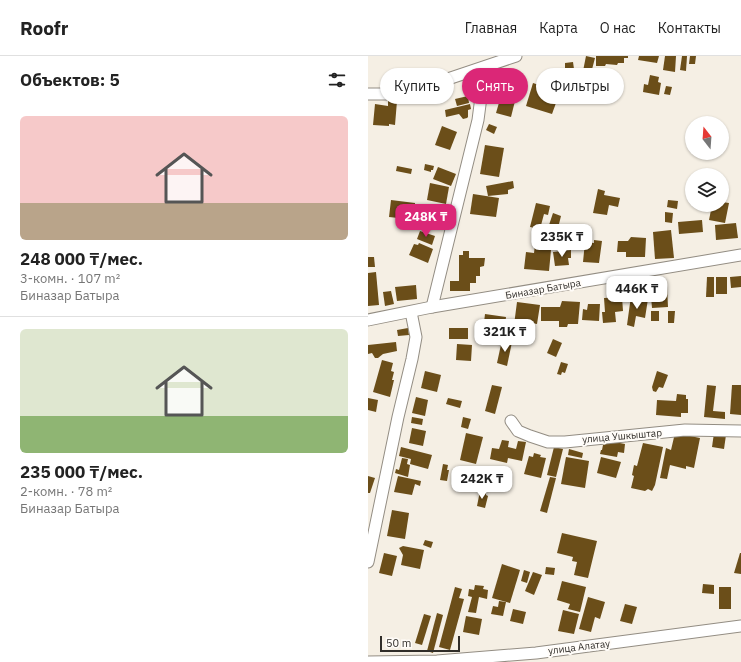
<!DOCTYPE html>
<html lang="ru">
<head>
<meta charset="utf-8">
<style>
  body { margin:0; font-family:"IBM Plex Sans",sans-serif; background:#f6f6f6; color:#222; height:100vh; display:flex; flex-direction:column; font-size:15px; white-space:nowrap }
  * { box-sizing:border-box; margin:0 }
  p { font-size:13px; color:#767676 }
  .icon { flex:none; width:22px; height:22px; fill:none; stroke:currentColor; stroke-width:2; stroke-linecap:round; stroke-linejoin:round }
  .map { position:relative; flex:1; overflow:hidden }
  .drawer { display:flex; flex-direction:column; background:#fff; width:368px }
  .drawer>* { flex:none }
  .top-card { position:absolute; left:12px; top:12px; width:301px; height:36px; display:flex; gap:8px }
  .needle { width:26px; rotate:343deg }
  .tools { position:absolute; left:317px; top:60px; display:grid; gap:8px }
  .tools a { display:grid; place-items:center; width:44px; height:44px; border-radius:50%; background:#fff; box-shadow:0 1px 3px #0004; font-size:20px }
  .scale { position:absolute; left:12px; bottom:10px; width:80px; box-sizing:border-box; padding-left:4px; border:2px solid #302d29; border-top:0; font-size:11px; line-height:14px; white-space:nowrap; color:#302d29; -webkit-text-stroke:3px #fffcf8; paint-order:stroke }
  .price { position:absolute; translate:-50% -34px; padding:0 9px; border-radius:8px; background:#fff; color:#222; font-size:13px; line-height:26px; filter:drop-shadow(0 1px 2px #0008) }
  .price::after { content:''; position:absolute; left:50%; top:24px; width:12px; height:9px; margin-left:-6px; background:inherit; clip-path:polygon(0 0,100% 0,50% 100%) }
  .price.on { background:#db2777; color:#fff }
  ul { padding:0; list-style:none }
  li { display:grid; align-content:center; gap:8px; height:212px; padding:0 20px }
  li+li { border-top:1px solid #e0e0e0 }
  li span { display:grid; place-items:center; height:124px; border-radius:6px; color:#555 }
  li>.icon { margin-inline-start:auto }
  span .icon { width:72px; height:72px; fill:#fffc; stroke-width:1 }
  li b { font-size:17px }
  h2 { display:flex; justify-content:space-between; align-items:center; height:48px; padding:0 20px; font-size:17px }
  .chip { padding:0 14px; border-radius:18px; background:#fff; box-shadow:0 1px 3px #0004; font-size:14px; line-height:36px }
  .chip.on { background:#db2777; color:#fff }
  header { display:flex; align-items:center; gap:24px; box-sizing:border-box; height:56px; padding:0 20px; background:#fff; border-bottom:1px solid #e0e0e0 }
  header strong { font-size:19px }
  nav { display:flex; gap:22px; margin-inline-start:auto; font-size:14px }
  main { display:flex; flex:1; min-height:0 }
  .map>svg:first-child { display:block }
  .building { fill:#6b4e19 }
  .lines { fill:none; stroke-linecap:round; stroke-linejoin:round }
  .minor-casing { stroke:#938d83; stroke-width:13 }
  .minor { stroke:#fff; stroke-width:11 }
  .labels { text-anchor:middle; dominant-baseline:central; stroke-width:4; stroke-linejoin:round; paint-order:stroke }
  .street-label { font-size:10px; fill:#302d29; stroke:#fffcf8 }
</style>
</head>
<body>
<header>
<strong>Roofr</strong>
<nav><a>Главная</a><a>Карта</a><a>О нас</a><a>Контакты</a></nav>
</header>
<main>
<section class="drawer">
<h2>Объектов: 5<svg class="icon" aria-label="filters" viewBox="0 0 24 24"><path d="M4 7h16M4 17h16"/><circle cx="9" cy="7" r="2"/><circle cx="15" cy="17" r="2"/></svg></h2>
<ul>
<li><span style="background:linear-gradient(#f6c9c9 70%,#b9a48a 0)"><svg class="icon" aria-label="home" viewBox="0 0 24 24"><path d="M3 11l9-7 9 7M6 9v11h12V9"/></svg></span><div><b>248 000 ₸/мес.</b><p>3-комн. · 107 m²</p><p>Биназар Батыра</p></div></li>
<li><span style="background:linear-gradient(#dfe7d0 70%,#8fb573 0)"><svg class="icon" aria-label="home" viewBox="0 0 24 24"><path d="M3 11l9-7 9 7M6 9v11h12V9"/></svg></span><div><b>235 000 ₸/мес.</b><p>2-комн. · 78 m²</p><p>Биназар Батыра</p></div></li>
</ul>
</section>
<div class="map">
<svg width="373" height="606" viewBox="0 0 373 606">
  <rect width="100%" height="100%" fill="#f5efe4"/>
  <!-- building -->
  <g class="building">
    <polygon points="218,0 227,2 222,21 231,23 230,30 218,28 218,26 213,25"/>
    <polygon points="228,0 260,0 260,2 256,2 256,7 250,7 249,9 238,8 237,10 228,10"/>
    <polygon points="271,0 291,0 289,7 270,4"/>
    <polygon points="297,0 308,0 307,16 295,14"/>
    <polygon points="314,0 319,0 318,15 312,14"/>
    <polygon points="322,0 328,0 327,8 321,8"/>
    <polygon points="205,6 207,20 191,22 189,13 197,12 197,7"/>
    <polygon points="282,19 291,21 290,26 293,27 291,39 275,36 276,28 280,29"/>
    <polygon points="165,27 192,36 184,58 158,50"/>
    <polygon points="298,30 304,31 302,39 296,38"/>
    <polygon points="135,33 149,37 143,61 128,57"/>
    <polygon points="100,40 101,47 89,50 87,43"/>
    <polygon points="20,44 29,45 27,69 21,68 21,70 5,69 7,48 20,50"/>
    <polygon points="102,48 103,53 100,54 100,61 99,62 95,63 91,58 78,61 77,54"/>
    <polygon points="121,68 129,71 126,78 118,74"/>
    <polygon points="74,70 89,76 82,94 67,89"/>
    <polygon points="117,89 136,92 131,121 112,118"/>
    <polygon points="57,108 66,110 65,114 63,114 63,116 56,114"/>
    <polygon points="29,110 44,113 43,118 28,115"/>
    <polygon points="70,111 88,118 83,130 65,123"/>
    <polygon points="145,125 146,132 140,134 140,138 120,140 118,130"/>
    <polygon points="62,127 81,131 78,148 59,144"/>
    <polygon points="230,133 237,135 236,139 252,142 250,151 241,149 239,159 225,157"/>
    <polygon points="105,138 131,142 128,161 102,158"/>
    <polygon points="23,144 47,147 47,155 49,155 50,160 49,164 21,161"/>
    <polygon points="300,144 310,145 309,153 299,151"/>
    <polygon points="354,146 361,147 357,167 341,164 344,149 354,149"/>
    <polygon points="168,147 182,150 180,159 176,158 172,173 162,171"/>
    <polygon points="55,149 67,152 65,159 74,161 70,174 53,170 55,163 53,163 54,158 53,158"/>
    <polygon points="297,156 305,157 304,167 297,166"/>
    <polygon points="185,157 193,160 190,172 181,169"/>
    <polygon points="334,164 335,176 311,178 310,166"/>
    <polygon points="368,167 370,182 348,184 347,169"/>
    <polygon points="186,174 195,175 195,177 198,177 197,181 202,181 202,178 206,178 205,193 185,191"/>
    <polygon points="303,174 306,202 287,203 285,176"/>
    <polygon points="52,175 67,180 64,189 49,183"/>
    <polygon points="168,180 176,180 175,183 184,184 181,215 156,213 158,196 166,197"/>
    <polygon points="263,181 278,182 277,201 258,201 258,196 249,196 250,185 260,185"/>
    <polygon points="226,184 234,185 231,207 215,206 217,186 226,187"/>
    <polygon points="51,187 65,193 60,207 41,199 46,188 50,189"/>
    <polygon points="203,194 203,202 200,202 201,209 187,210 185,196"/>
    <polygon points="95,195 101,195 101,202 117,202 116,210 112,211 112,220 108,220 108,227 102,227 102,235 82,235 82,225 91,225 91,199 95,199"/>
    <polygon points="0,201 6,201 7,211 0,211"/>
    <polygon points="8,216 11,249 0,250 0,217"/>
    <polygon points="373,220 373,231 363,232 362,221"/>
    <polygon points="339,221 346,221 346,241 338,241"/>
    <rect x="348" y="221" width="11" height="17"/>
    <polygon points="292,228 292,231 299,230 300,251 284,252 282,229"/>
    <polygon points="48,229 49,243 29,245 27,231"/>
    <polygon points="23,235 26,248 17,250 15,236"/>
    <polygon points="263,240 280,243 277,262 268,260 266,271 259,269"/>
    <polygon points="254,241 255,255 247,256 248,266 235,267 234,256 237,256 236,242"/>
    <polygon points="194,245 212,246 210,268 200,268 199,271 191,271 191,265 173,265 173,251 192,251"/>
    <polygon points="149,246 172,249 169,268 163,267 162,279 150,278 151,270 146,269"/>
    <polygon points="220,248 232,248 231,265 214,264 215,253 219,254"/>
    <rect x="283" y="255" width="8" height="10"/>
    <polygon points="300,255 307,255 306,267 300,267"/>
    <polygon points="117,258 138,261 136,278 133,277 132,286 128,285 128,288 118,287 118,283 114,283"/>
    <polygon points="40,272 41,279 30,280 29,274"/>
    <rect x="81" y="272" width="19" height="11"/>
    <polygon points="185,283 194,287 188,301 179,297"/>
    <polygon points="134,284 144,286 139,310 129,307"/>
    <polygon points="28,286 29,295 15,298 10,302 7,302 4,297 0,298 0,289"/>
    <polygon points="89,288 104,289 103,305 88,304"/>
    <polygon points="14,304 25,307 23,315 26,316 24,324 26,324 22,341 5,336"/>
    <polygon points="193,306 200,308 197,317 194,316 193,319 189,318"/>
    <polygon points="57,315 73,319 69,336 53,332"/>
    <polygon points="289,315 300,319 295,332 291,331 288,336 285,335 284,331"/>
    <polygon points="124,329 134,331 127,358 117,355"/>
    <polygon points="339,329 348,330 345,355 357,356 357,363 336,361"/>
    <polygon points="364,329 373,329 373,359 362,358"/>
    <polygon points="309,338 318,339 318,343 320,343 320,357 313,357 313,361 288,359 289,344 308,345"/>
    <polygon points="48,341 60,344 57,360 44,357"/>
    <polygon points="0,342 10,344 8,356 0,354"/>
    <polygon points="80,342 94,345 92,352 78,348"/>
    <polygon points="44,361 55,363 54,369 43,367"/>
    <polygon points="95,361 103,363 100,373 93,371"/>
    <polygon points="44,372 58,375 55,390 41,387"/>
    <polygon points="98,377 115,381 108,408 92,404"/>
    <polygon points="307,377 332,382 326,412 318,410 318,413 302,409 299,423 292,422 298,392 303,394"/>
    <polygon points="346,377 358,379 356,393 344,391"/>
    <polygon points="134,384 141,385 140,391 148,393 150,385 158,386 154,405 140,402 139,407 122,403 124,392 131,393"/>
    <polygon points="236,384 257,388 256,397 250,396 249,401 232,398 233,394 234,394"/>
    <polygon points="275,387 295,391 287,429 284,435 280,433 277,435 263,432 266,420 264,419 266,409 269,410"/>
    <polygon points="33,391 64,399 60,413 42,408 43,403 31,400"/>
    <polygon points="186,391 195,393 188,421 179,419"/>
    <polygon points="201,393 215,397 214,402 200,399"/>
    <polygon points="166,397 173,399 172,401 178,402 173,422 156,418 161,400 165,401"/>
    <polygon points="198,401 221,405 217,432 193,428"/>
    <polygon points="233,401 253,406 248,422 229,417"/>
    <polygon points="34,402 40,403 39,408 42,409 40,421 27,417 28,413 31,414"/>
    <polygon points="75,408 80,409 79,414 81,414 79,425 72,424"/>
    <polygon points="0,420 7,422 2,437 0,437"/>
    <polygon points="30,420 53,425 52,430 47,428 44,439 26,436"/>
    <polygon points="182,421 188,422 179,457 172,455"/>
    <polygon points="112,435 118,436 118,439 120,440 117,452 109,450"/>
    <polygon points="24,454 41,457 37,483 19,480"/>
    <polygon points="194,477 229,485 220,522 206,519 209,506 204,505 205,501 189,497"/>
    <polygon points="57,484 65,486 63,492 55,489"/>
    <polygon points="35,490 56,494 52,513 33,509 35,499 31,492"/>
    <polygon points="16,497 29,500 24,520 11,517"/>
    <polygon points="372,497 373,497 373,518 366,517"/>
    <polygon points="134,508 152,514 142,547 124,542"/>
    <polygon points="178,511 187,512 186,519 177,518"/>
    <polygon points="156,514 162,516 159,527 153,525"/>
    <polygon points="165,516 174,519 166,539 157,535"/>
    <polygon points="194,525 218,531 212,556 200,553 202,548 189,544"/>
    <polygon points="335,528 346,529 346,538 334,537"/>
    <polygon points="107,529 116,530 115,533 120,534 119,543 111,541 108,557 100,556 104,541 100,540 101,533 106,534"/>
    <polygon points="87,531 94,533 91,542 96,543 82,594 71,591"/>
    <rect x="351" y="531" width="12" height="22"/>
    <polygon points="220,541 237,546 232,563 227,561 223,576 211,573"/>
    <polygon points="131,545 138,546 135,560 123,558 125,550 130,551"/>
    <polygon points="257,548 269,551 264,568 252,565"/>
    <polygon points="145,553 158,556 155,568 142,565"/>
    <polygon points="195,554 211,558 206,578 190,575"/>
    <polygon points="69,557 75,559 65,597 59,595"/>
    <polygon points="56,558 63,560 54,589 47,587"/>
    <polygon points="98,560 114,563 111,579 95,576"/>
  </g>
  <g class="lines">
    <defs>
      <g id="minor">
        <polyline points="0,38 26,38 56,31 148,0"/>
        <polyline points="64,251 110,64 113,41 106,15"/>
        <polyline points="0,264 64,251 373,199"/>
        <polyline points="143,365 150,375 162,380 180,386 197,386 317,374 373,375"/>
        <polyline points="0,506 30,361 44,303 48,281 43,256"/>
        <polyline points="0,606 69,605 168,597 373,570"/>
      </g>
    </defs>
    <!-- minor casing -->
    <use href="#minor" class="minor-casing"/>
    <!-- minor -->
    <use href="#minor" class="minor"/>
  </g>
  <g class="labels">
    <!-- street labels -->
    <g class="street-label">
      <text transform="translate(175 233) rotate(-10)">Биназар Батыра</text>
      <text transform="translate(254 380) rotate(-5)">улица Ушкыштар</text>
      <text transform="translate(211 591) rotate(-7)">улица Алатау</text>
    </g>
  </g>
</svg>
<div class="tools">
<a><svg class="needle" viewBox="-14 -14 28 28"><path d="M0-13l5 13h-10z" fill="#e53935"/><path d="M0 13l5-13h-10z" fill="#767676"/></svg></a>
<a><svg class="icon" aria-label="layers" viewBox="0 0 24 24"><path d="M12 4l9 5-9 5-9-5zM3 14l9 5 9-5"/></svg></a>
</div>
<div class="scale">50 m</div>
<b class="price on" style="left:58px;top:182px">248K ₸</b>
<b class="price" style="left:194px;top:202px">235K ₸</b>
<b class="price" style="left:269px;top:254px">446K ₸</b>
<b class="price" style="left:137px;top:297px">321K ₸</b>
<b class="price" style="left:114px;top:444px">242K ₸</b>
<div class="top-card">
<a class="chip">Купить</a>
<a class="chip on">Снять</a>
<a class="chip">Фильтры</a>
</div>
</div>
</main>
</body>
</html>
